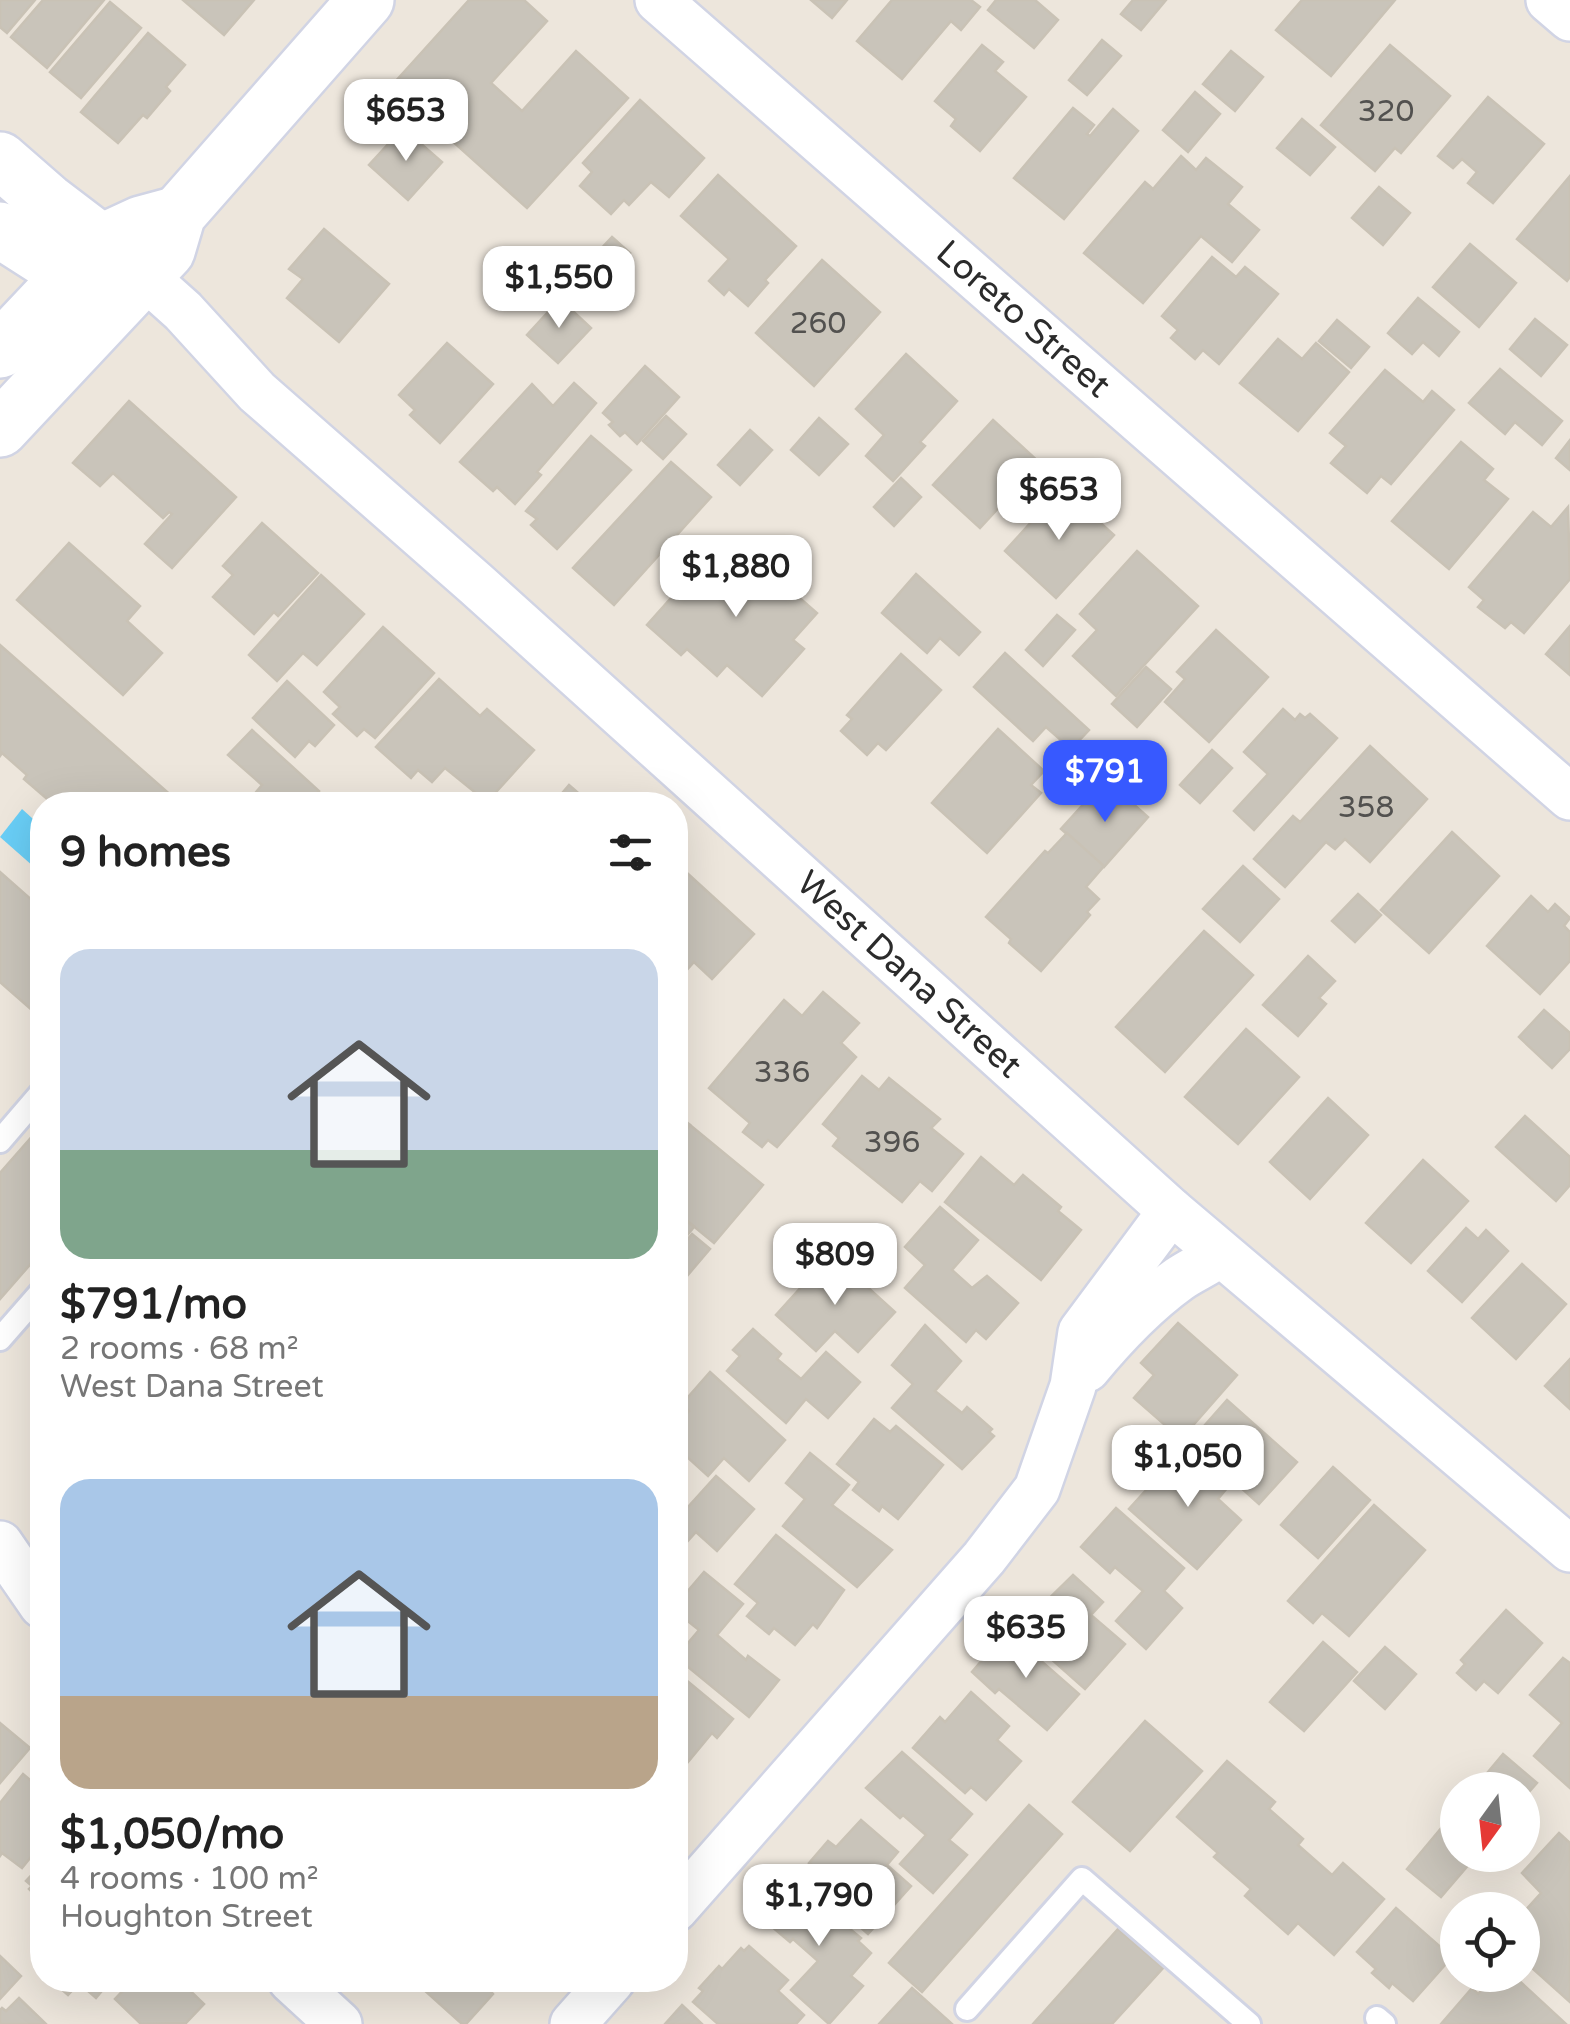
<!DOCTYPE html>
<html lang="en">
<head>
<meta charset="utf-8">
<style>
  body { margin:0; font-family:"Varela Round",sans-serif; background:#f6f6f6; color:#222; height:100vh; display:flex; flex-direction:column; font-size:38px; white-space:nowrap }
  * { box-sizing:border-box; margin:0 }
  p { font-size:32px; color:#767676 }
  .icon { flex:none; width:55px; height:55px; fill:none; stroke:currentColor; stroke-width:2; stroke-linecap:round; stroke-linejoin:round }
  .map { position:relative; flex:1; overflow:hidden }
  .side { position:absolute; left:30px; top:792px; width:658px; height:1200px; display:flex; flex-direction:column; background:#fff; border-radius:40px; box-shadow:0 10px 40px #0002 }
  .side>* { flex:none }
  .needle { width:65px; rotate:195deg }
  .fabs { position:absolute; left:1440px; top:1772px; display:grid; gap:20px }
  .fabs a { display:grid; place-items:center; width:100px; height:100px; border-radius:50%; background:#fff; box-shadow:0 10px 40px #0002; font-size:50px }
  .price { position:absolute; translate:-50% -85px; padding:0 22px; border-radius:20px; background:#fff; color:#222; font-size:32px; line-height:65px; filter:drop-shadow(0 2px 5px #0008) }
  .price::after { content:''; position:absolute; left:50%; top:60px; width:30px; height:22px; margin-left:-15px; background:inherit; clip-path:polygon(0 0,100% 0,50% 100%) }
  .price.current { background:#3759ff; color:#fff }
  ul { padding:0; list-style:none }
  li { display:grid; align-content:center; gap:20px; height:530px; padding:0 30px }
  li span { display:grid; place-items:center; height:310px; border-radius:30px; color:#555 }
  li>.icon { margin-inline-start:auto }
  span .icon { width:180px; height:180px; fill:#fffc; stroke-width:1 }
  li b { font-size:42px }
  h2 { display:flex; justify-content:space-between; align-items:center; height:120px; padding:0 30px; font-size:42px }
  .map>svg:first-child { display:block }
  .water { fill:#69cef6 }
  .building { fill:#c9c4ba; stroke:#c9c2b5; stroke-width:2.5 }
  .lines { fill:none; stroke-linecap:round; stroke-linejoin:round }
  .service-casing { stroke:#d1d4e4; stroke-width:28 }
  .minor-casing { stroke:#d1d4e4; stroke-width:50 }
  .tertiary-casing { stroke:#d1d4e4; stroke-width:60 }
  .service { stroke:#fff; stroke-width:22 }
  .minor { stroke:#fff; stroke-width:45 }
  .tertiary { stroke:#fff; stroke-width:55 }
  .labels { text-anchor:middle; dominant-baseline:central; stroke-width:10; stroke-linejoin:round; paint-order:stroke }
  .number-label { font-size:30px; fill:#52514f }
  .street-label { font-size:35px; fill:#2b2b2b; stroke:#fff }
</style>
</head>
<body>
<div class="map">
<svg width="1570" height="2024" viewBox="0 0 1570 2024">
  <rect width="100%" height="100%" fill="#ede6dc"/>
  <!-- water -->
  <polygon class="water" points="22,809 42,827 42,874 0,837"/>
  <!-- building -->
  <g class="building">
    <polygon points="0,0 35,0 7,33 0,27"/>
    <polygon points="43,0 104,0 47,68 11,37"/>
    <polygon points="183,0 254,0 224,35"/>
    <polygon points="469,0 524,0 547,21 491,83 522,111 576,51 628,98 527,208 440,130 435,136 386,92"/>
    <polygon points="811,0 847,0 832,18"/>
    <polygon points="892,0 971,0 980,7 961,30 951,21 902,79 857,41"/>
    <polygon points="996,0 1035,0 1058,20 1034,48 988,10"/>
    <polygon points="1133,0 1166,0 1141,30 1121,14"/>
    <polygon points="1302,0 1395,0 1331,76 1276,30"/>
    <polygon points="110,2 141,28 81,98 50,72"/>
    <polygon points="148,33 185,65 166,87 170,91 147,118 143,115 118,143 81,112"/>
    <polygon points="1102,40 1121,56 1087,95 1069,80"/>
    <polygon points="982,45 1003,62 995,71 1026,97 980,151 951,126 956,119 935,101"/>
    <polygon points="1390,45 1450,96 1401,153 1395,148 1375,171 1321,125"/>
    <polygon points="1231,51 1263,77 1235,111 1203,84"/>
    <polygon points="1195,92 1220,114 1188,152 1163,130"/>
    <polygon points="1488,97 1544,144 1493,203 1468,183 1477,172 1462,159 1453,168 1438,156"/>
    <polygon points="640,100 704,158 669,197 651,182 629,205 624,200 611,214 580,186 592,172 583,163"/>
    <polygon points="1073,108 1094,125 1087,134 1090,136 1113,109 1138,131 1064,219 1014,178"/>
    <polygon points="1302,119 1335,147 1310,175 1277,148"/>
    <polygon points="403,128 442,162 408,200 369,165"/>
    <polygon points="1181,156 1196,170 1206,158 1242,187 1228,204 1259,230 1232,262 1201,236 1143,303 1084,253 1145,182 1153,189"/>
    <polygon points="718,175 796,246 765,280 768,283 748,306 729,289 724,295 709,281 729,259 681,216"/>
    <polygon points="1570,176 1570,277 1567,281 1517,239"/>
    <polygon points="1379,187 1410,213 1383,245 1352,218"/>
    <polygon points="324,229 389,284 339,342 287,298 303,279 289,269"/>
    <polygon points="612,237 630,253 602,284 584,267"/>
    <polygon points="1470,244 1516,283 1479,327 1433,287"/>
    <polygon points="1212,257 1236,277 1245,267 1278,294 1219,364 1203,350 1195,359 1171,338 1178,330 1162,316"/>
    <polygon points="822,260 880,312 814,386 756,333"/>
    <polygon points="1418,298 1459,332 1439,356 1423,342 1412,354 1388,333"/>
    <polygon points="560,299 591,328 558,363 527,335"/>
    <polygon points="1535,319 1567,345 1541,376 1510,349"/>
    <polygon points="1337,320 1369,347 1351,368 1319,341"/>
    <polygon points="1278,339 1302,359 1316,343 1349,372 1298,431 1240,383"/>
    <polygon points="447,343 493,384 440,443 410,415 415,410 399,395"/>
    <polygon points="906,354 957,401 920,442 925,446 893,481 866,456 884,435 856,409"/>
    <polygon points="645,366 679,397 637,444 625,432 620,436 609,425 613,422 603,413"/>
    <polygon points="1500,369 1562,421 1542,445 1515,422 1505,434 1469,403"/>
    <polygon points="1385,370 1423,402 1432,391 1454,410 1391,484 1381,476 1367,493 1331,463 1346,446 1330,433"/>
    <polygon points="574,383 596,403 537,472 541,475 515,504 497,487 493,491 460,462 532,384 553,406"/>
    <polygon points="129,401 236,497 172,568 145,544 172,514 169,512 163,518 113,473 100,486 73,463"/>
    <polygon points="666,416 686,434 663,459 643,441"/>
    <polygon points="819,418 848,444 819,475 791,450"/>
    <polygon points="993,420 1040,463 980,528 933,485"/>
    <polygon points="750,430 772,450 740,485 718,465"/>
    <polygon points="591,436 631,470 557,549 531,525 537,519 526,511"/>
    <polygon points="1570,440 1570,470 1556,458"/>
    <polygon points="1461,442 1493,469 1484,480 1508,499 1449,569 1392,521"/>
    <polygon points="671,462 711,497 614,605 573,568"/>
    <polygon points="901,478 921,497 894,526 874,507"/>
    <polygon points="1062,488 1114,535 1056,598 1005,551"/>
    <polygon points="1568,507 1570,579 1524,633 1511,622 1505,628 1478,607 1484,600 1469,587 1533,512 1551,527"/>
    <polygon points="262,523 318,573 278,616 274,612 254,634 213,597 233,575 223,566"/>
    <polygon points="69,543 140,606 127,621 162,653 123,695 17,600"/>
    <polygon points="746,551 817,613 793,640 804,649 762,696 727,665 717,676 687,649 681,655 647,625 712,552 731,567"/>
    <polygon points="1137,551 1198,606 1116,696 1073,656 1097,630 1080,614"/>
    <polygon points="916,574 980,632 959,655 940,638 927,653 882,613"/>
    <polygon points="321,575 364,614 317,665 303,653 277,681 249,655"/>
    <polygon points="1057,615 1075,630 1043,666 1026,650"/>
    <polygon points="1570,626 1570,675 1546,654"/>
    <polygon points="383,627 434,673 375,738 364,729 357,736 333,714 340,707 324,692"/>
    <polygon points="1216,630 1268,677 1209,742 1165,702 1185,679 1177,672"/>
    <polygon points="0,645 182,805 64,805 60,801 54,805 24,779 27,775 2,753 0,756"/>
    <polygon points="1005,653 1089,730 1071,749 1046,727 1033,741 974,687"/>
    <polygon points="901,654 941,690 886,750 878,743 867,755 841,731 852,719 847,715"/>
    <polygon points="1146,667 1171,689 1137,727 1112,704"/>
    <polygon points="439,679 480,716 487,709 534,750 487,802 445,768 432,782 418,770 411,778 376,747"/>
    <polygon points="287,681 334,725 315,746 309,741 295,757 253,718"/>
    <polygon points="1283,709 1295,720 1300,714 1305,718 1310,714 1337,738 1254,830 1234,811 1268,774 1244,752"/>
    <polygon points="998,729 1044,771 1031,785 1041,793 987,853 932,803"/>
    <polygon points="252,730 319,791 306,805 245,805 262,785 228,755"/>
    <polygon points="1370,746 1427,799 1370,862 1345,839 1335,849 1326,842 1285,887 1254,859 1293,816 1300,822"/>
    <polygon points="1212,750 1232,768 1200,803 1180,785"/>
    <polygon points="569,785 592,805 552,805"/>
    <polygon points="1112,785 1148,817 1104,867 1061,829 1090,797 1097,802"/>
    <polygon points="1452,832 1499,876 1429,953 1381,910"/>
    <polygon points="1067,833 1104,866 1086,887 1099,899 1087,912 1090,915 1041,971 1009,943 1011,939 986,917 1045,851 1048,853"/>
    <polygon points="675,862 754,934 712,979 694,962 675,983"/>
    <polygon points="1243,866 1279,899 1240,942 1203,909"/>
    <polygon points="0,872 42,909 41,1018 0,982"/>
    <polygon points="1358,894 1381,915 1355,942 1332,921"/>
    <polygon points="1531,896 1548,912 1555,904 1570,918 1564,926 1570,932 1570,961 1540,994 1487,946"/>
    <polygon points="1204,931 1253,975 1165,1072 1116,1027"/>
    <polygon points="1308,956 1335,981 1319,998 1326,1004 1298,1036 1263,1005"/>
    <polygon points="823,992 859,1023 841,1043 856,1057 777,1147 768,1140 762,1147 743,1132 750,1123 709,1088 784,1000 802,1016"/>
    <polygon points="1544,1010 1570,1033 1570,1049 1552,1068 1519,1037"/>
    <polygon points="1246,1029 1299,1077 1238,1144 1185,1097"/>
    <polygon points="862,1076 879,1090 889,1078 940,1119 931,1128 963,1154 932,1191 920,1181 902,1202 833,1146 839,1138 823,1124"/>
    <polygon points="1328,1098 1368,1135 1310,1199 1270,1162"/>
    <polygon points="675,1112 690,1125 675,1144"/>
    <polygon points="1525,1116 1570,1157 1570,1185 1556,1201 1496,1147"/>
    <polygon points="42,1125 42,1251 0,1299 0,1173"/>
    <polygon points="690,1125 763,1185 714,1243 675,1211 675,1144"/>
    <polygon points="981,1157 1014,1185 1023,1175 1061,1207 1058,1211 1081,1230 1041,1280 945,1202"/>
    <polygon points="1423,1160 1468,1201 1411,1263 1366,1223"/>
    <polygon points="940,1207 978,1240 952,1270 972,1288 987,1276 1018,1303 986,1339 976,1330 966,1342 905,1288 925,1265 905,1247"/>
    <polygon points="675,1211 694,1227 675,1250"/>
    <polygon points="1466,1228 1478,1239 1486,1230 1508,1251 1462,1302 1428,1271"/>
    <polygon points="692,1234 710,1249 687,1276 675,1266 675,1254"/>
    <polygon points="831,1254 895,1312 858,1352 835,1331 816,1351 776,1315"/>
    <polygon points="1522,1264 1566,1304 1516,1359 1472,1318"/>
    <polygon points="1178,1323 1237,1375 1181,1439 1134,1398 1154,1375 1141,1363"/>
    <polygon points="925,1325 961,1361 935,1391 962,1413 967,1407 992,1429 989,1432 994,1436 962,1469 892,1408 913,1384 892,1365"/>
    <polygon points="753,1329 781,1354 777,1359 801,1379 826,1352 860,1382 828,1418 806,1399 786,1423 727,1371 740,1356 733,1350"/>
    <polygon points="1570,1359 1570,1409 1545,1386"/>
    <polygon points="710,1372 785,1440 749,1481 724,1458 708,1476 675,1446 675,1426 689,1411 682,1404"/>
    <polygon points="1227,1400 1297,1462 1259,1504 1190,1442"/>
    <polygon points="874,1419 890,1432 896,1426 943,1465 898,1519 882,1506 879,1511 853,1490 859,1482 837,1464"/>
    <polygon points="1188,1452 1228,1487 1218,1499 1241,1520 1197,1569 1129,1509 1157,1478 1161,1482"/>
    <polygon points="810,1453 849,1485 832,1505 892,1550 857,1587 783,1526 805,1499 786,1483"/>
    <polygon points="1333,1467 1370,1500 1318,1558 1281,1525"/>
    <polygon points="716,1476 754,1509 717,1551 696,1532 676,1554 675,1497 687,1508"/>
    <polygon points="1374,1505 1425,1550 1349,1636 1322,1613 1313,1623 1288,1601"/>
    <polygon points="1116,1508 1184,1568 1164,1591 1182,1608 1146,1649 1116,1621 1143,1591 1115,1567 1110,1573 1081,1547"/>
    <polygon points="776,1535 844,1590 817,1628 813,1624 795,1645 774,1628 769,1634 747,1616 758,1603 735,1584"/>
    <polygon points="704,1572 743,1604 717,1635 746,1660 748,1656 779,1680 749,1717 676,1657 699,1630 675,1611 675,1606"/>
    <polygon points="1073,1575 1103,1602 1091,1615 1125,1644 1085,1689 1022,1633 1029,1623 1026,1621"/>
    <polygon points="1506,1610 1542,1643 1498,1693 1484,1681 1476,1690 1457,1673 1465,1664 1461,1660"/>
    <polygon points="1007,1631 1079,1694 1047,1730 999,1689 995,1693 972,1672"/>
    <polygon points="1323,1642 1357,1672 1304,1731 1270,1702"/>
    <polygon points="1385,1647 1416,1674 1385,1709 1354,1681"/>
    <polygon points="1563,1658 1570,1663 1570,1788 1534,1756 1562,1723 1530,1695"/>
    <polygon points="680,1675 733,1719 717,1738 712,1733 683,1768 675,1762 675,1680"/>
    <polygon points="971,1692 1009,1726 997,1740 1021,1761 986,1800 971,1787 965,1793 913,1748 940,1717 945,1722"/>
    <polygon points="1145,1721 1202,1771 1130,1851 1073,1802"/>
    <polygon points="0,1723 30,1748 0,1783"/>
    <polygon points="902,1752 972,1814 949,1840 967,1855 933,1893 900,1864 926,1835 903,1815 900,1818 866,1788"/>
    <polygon points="1503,1754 1537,1783 1522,1800 1522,1790 1473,1790"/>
    <polygon points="1227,1761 1275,1802 1269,1809 1303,1839 1298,1845 1332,1875 1343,1863 1384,1899 1334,1955 1298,1923 1288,1934 1245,1896 1251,1889 1214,1857 1218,1853 1177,1817"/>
    <polygon points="23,1774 42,1790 42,1843 22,1868 2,1853 0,1856 0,1803"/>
    <polygon points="1029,1805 1062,1834 922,1992 889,1963"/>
    <polygon points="1458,1808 1458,1855 1477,1855 1441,1897 1407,1869"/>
    <polygon points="861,1820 898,1852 887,1865 911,1886 868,1934 807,1880 817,1869 809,1863 828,1841 836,1847"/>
    <polygon points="1559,1833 1570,1843 1570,2002 1522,1959 1522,1914 1541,1893 1522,1873"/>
    <polygon points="42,1864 42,1902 29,1889 32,1886 26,1881"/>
    <polygon points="790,1879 861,1938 858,1941 871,1953 851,1976 863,1986 829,2024 791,1990 818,1961 793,1939 790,1942 758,1915"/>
    <polygon points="1396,1908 1452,1957 1413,2001 1392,1983 1389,1988 1372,1973 1376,1969 1357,1952"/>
    <polygon points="1118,1929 1163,1968 1112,2024 1033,2024"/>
    <polygon points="749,1946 788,1980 778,1991 804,2015 796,2024 718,2024 693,2002 703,1991 699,1988 719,1966 722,1969 741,1948 744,1951"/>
    <polygon points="0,1956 21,1976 0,1999"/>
    <polygon points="1496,1975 1513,1975 1566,2024 1441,2024 1472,1988 1478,1994"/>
    <polygon points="51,1980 111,1980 96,1998 79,1983 68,1995"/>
    <polygon points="133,1980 179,1980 204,2004 186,2023 141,2024 115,1999"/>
    <polygon points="413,1980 493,1980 487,1987 493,1994 466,2024 462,2024"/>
    <polygon points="912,1988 952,2024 879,2024"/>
    <polygon points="19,1998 46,2024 0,2024 0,2010 2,2008 6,2011"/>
    <polygon points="682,2005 702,2024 665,2024"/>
  </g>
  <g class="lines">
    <defs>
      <g id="service">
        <polyline points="0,1141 42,1092"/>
        <polyline points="0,1339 42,1291"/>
        <polyline points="967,2009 1082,1879 1249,2024"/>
        <polyline points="1377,2018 1384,2024"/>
      </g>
      <g id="minor">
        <path id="s1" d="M658 0 1570 797"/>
        <polyline points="1549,0 1570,18"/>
        <path id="s2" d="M145 277 183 311 257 392 476 584 1171 1211 1570 1549"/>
        <path d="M1087 1369C1115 1335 1143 1305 1179 1279 1192 1270 1207 1264 1220 1254"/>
        <polyline points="0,1544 42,1605"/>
        <polyline points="675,1909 984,1558 1037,1489 1073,1386 1081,1332 1171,1211"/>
        <polyline points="291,1980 339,2024"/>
        <polyline points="573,2024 612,1980"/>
      </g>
      <g id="tertiary">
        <polyline points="0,160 47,201 131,265"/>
        <polyline points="0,230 102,295"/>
        <polyline points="0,350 102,242 141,224 178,214"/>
        <polyline points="0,429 167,251 178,214 366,0"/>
      </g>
    </defs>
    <!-- service casing -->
    <use href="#service" class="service-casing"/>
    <!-- minor casing -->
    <use href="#minor" class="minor-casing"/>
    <!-- tertiary casing -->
    <use href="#tertiary" class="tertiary-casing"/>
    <!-- service -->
    <use href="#service" class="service"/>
    <!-- minor -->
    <use href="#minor" class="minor"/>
    <!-- tertiary -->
    <use href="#tertiary" class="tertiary"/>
  </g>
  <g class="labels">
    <!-- number labels -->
    <g class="number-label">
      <text x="1386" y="111">320</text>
      <text x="818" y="323">260</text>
      <text x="1366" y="807">358</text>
      <text x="782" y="1072">336</text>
      <text x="892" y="1142">396</text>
    </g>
    <!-- street labels -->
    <g class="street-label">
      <text stroke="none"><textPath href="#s1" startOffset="485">Loreto Street</textPath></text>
      <text stroke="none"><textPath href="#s2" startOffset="1035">West Dana Street</textPath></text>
    </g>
  </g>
</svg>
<div class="fabs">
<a><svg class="needle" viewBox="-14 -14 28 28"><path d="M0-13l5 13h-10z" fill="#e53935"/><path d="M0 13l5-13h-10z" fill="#767676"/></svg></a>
<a><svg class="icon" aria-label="locate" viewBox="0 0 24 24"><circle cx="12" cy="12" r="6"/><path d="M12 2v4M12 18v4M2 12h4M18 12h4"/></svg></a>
</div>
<b class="price" style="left:406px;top:164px">$653</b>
<b class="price" style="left:559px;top:331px">$1,550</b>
<b class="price" style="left:1059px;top:543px">$653</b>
<b class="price" style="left:736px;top:620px">$1,880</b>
<b class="price current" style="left:1105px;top:825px">$791</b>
<b class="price" style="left:835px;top:1308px">$809</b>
<b class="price" style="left:1188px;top:1510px">$1,050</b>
<b class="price" style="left:1026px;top:1681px">$635</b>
<b class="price" style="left:819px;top:1949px">$1,790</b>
<section class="side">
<h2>9 homes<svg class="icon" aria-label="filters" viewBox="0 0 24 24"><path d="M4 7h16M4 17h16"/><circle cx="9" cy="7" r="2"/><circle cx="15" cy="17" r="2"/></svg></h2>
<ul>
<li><span style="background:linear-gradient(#c9d6e8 65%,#7fa58c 0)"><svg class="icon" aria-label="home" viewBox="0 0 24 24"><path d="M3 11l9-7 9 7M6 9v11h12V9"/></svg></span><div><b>$791/mo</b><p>2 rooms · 68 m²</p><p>West Dana Street</p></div></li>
<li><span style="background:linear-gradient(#a9c7e8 70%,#b9a48a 0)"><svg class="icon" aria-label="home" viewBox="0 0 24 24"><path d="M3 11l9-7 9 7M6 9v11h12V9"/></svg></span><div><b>$1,050/mo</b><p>4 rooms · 100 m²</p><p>Houghton Street</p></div></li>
</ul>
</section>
</div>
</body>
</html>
